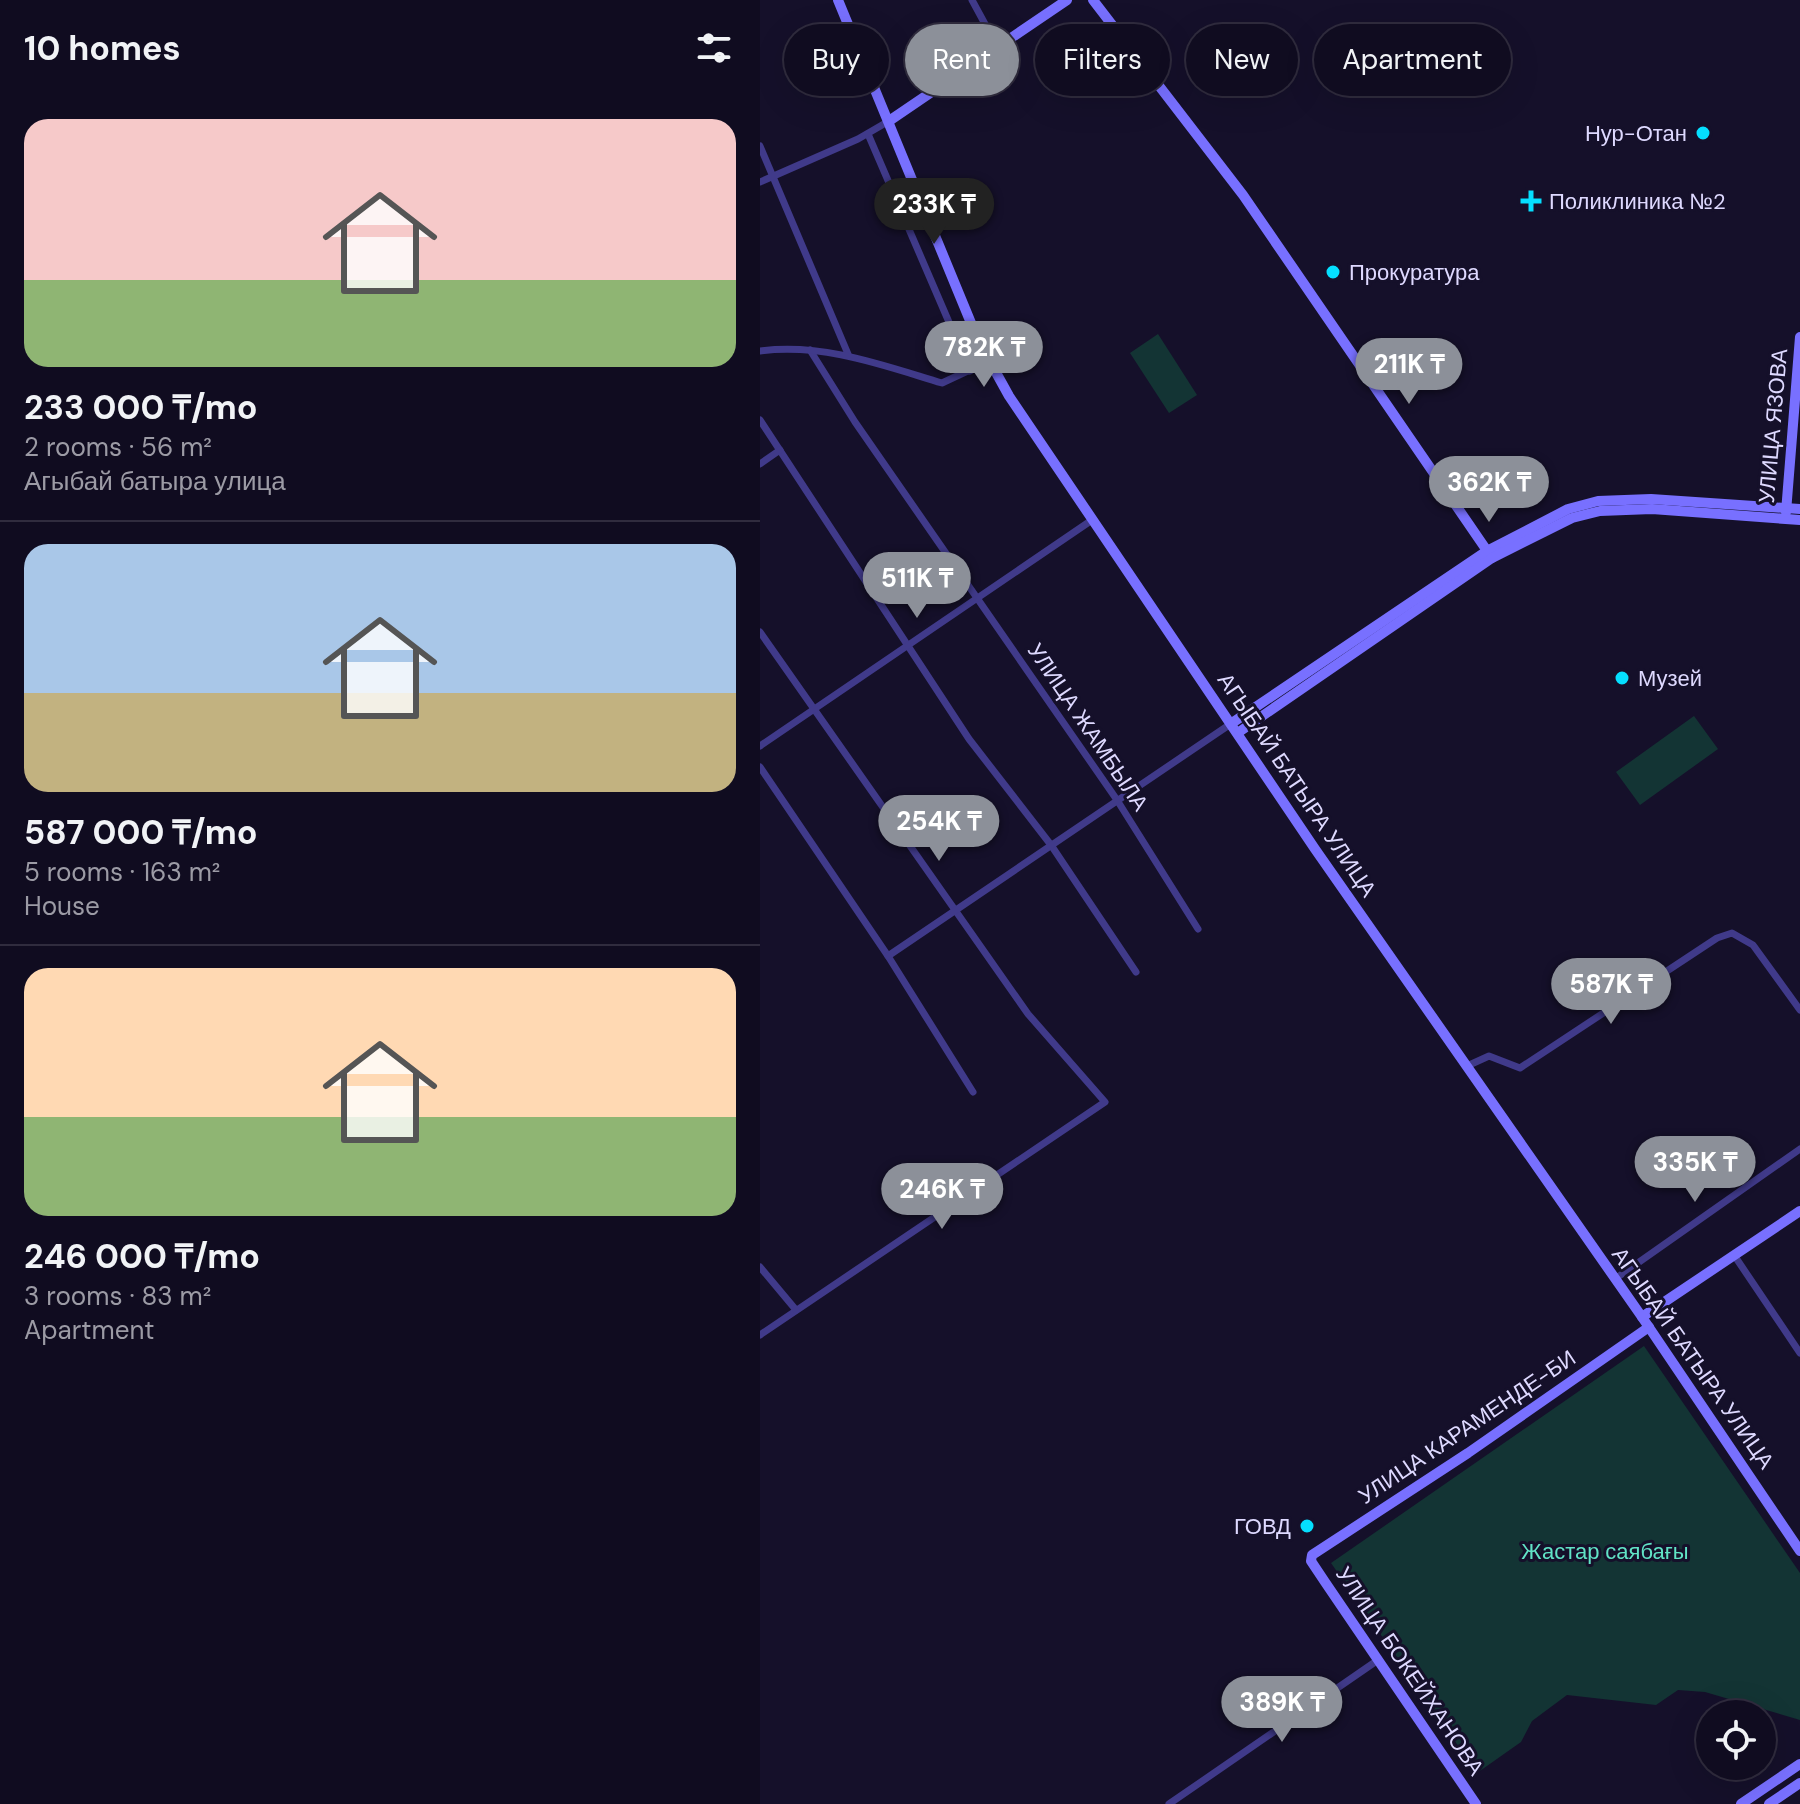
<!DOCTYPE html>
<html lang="en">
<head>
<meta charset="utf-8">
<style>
  body { margin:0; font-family:"DM Sans",sans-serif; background:#1e1a2d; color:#f1f3f6; height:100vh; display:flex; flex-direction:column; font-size:30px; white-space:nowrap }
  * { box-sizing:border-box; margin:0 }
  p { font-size:26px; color:#9c9ba5 }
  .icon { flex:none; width:44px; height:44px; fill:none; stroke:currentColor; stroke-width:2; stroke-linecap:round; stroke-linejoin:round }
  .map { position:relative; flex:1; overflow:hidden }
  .details { display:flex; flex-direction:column; background:#100c20; width:760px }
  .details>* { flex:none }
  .top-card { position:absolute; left:24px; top:24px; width:760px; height:72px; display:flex; gap:16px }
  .tools { position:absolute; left:936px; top:1700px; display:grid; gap:16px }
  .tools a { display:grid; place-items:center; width:80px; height:80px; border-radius:50%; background:#100c20; box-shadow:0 8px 32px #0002,0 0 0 2px #302c3e; font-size:40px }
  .price { position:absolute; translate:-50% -68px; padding:0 18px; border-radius:28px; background:#8c9099; color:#fff; font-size:26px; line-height:52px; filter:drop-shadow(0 2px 4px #0008) }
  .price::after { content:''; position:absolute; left:50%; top:48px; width:24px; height:18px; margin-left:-12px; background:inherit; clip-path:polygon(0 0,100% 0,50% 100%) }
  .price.current { background:#222; color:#fff }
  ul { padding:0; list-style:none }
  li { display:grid; align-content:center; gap:16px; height:424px; padding:0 24px }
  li+li { border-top:2px solid #302c3e }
  li span { display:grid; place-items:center; height:248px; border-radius:24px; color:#555 }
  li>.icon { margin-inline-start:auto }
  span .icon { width:144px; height:144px; fill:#fffc; stroke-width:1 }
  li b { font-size:34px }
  h2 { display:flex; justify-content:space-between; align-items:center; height:96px; padding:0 24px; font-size:34px }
  .pill { padding:0 28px; border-radius:36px; background:#100c20; box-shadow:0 8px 32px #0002,0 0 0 2px #302c3e; font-size:28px; line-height:72px }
  .pill.current { background:#8c9099; color:#fff }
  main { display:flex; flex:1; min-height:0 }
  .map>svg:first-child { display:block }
  .green { fill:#133434 }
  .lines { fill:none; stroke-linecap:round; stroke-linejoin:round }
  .street { stroke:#403a8a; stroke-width:7 }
  .secondary { stroke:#7870ff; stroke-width:10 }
  .poi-dot { fill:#05dfff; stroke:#15102a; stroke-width:3 }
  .labels { text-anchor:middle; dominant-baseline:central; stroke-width:6; stroke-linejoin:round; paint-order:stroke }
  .poi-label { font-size:22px; fill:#ded9ff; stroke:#15102a; text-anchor:start }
  .street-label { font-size:22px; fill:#ded9ff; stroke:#15102a }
  .park-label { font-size:22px; fill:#61e3c6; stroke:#15102a }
</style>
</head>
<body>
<main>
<section class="details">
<h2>10 homes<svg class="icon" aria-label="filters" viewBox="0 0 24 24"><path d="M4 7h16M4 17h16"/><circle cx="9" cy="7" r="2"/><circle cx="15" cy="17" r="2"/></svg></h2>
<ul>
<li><span style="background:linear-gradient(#f6c9c9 65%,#8fb573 0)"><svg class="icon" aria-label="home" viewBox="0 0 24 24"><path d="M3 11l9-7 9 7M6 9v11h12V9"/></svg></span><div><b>233 000 ₸/mo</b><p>2 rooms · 56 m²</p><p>Агыбай батыра улица</p></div></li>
<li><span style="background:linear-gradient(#a9c7e8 60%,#c2b280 0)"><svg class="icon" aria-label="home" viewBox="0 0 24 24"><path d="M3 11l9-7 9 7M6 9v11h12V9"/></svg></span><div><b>587 000 ₸/mo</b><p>5 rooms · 163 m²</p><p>House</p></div></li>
<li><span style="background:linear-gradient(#ffd9b3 60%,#8fb573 0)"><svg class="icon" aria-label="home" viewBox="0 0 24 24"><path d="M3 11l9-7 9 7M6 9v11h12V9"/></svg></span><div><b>246 000 ₸/mo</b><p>3 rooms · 83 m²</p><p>Apartment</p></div></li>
</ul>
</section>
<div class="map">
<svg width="1040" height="1804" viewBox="0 0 1040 1804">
  <rect width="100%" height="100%" fill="#15102a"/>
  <!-- green -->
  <g class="green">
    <polygon points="398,334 437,395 409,413 370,353"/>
    <polygon points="934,716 958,749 880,805 856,772"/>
    <polygon points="884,1346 1040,1573 1040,1720 945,1692 918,1690 896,1705 807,1695 772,1721 761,1742 717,1773 571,1563"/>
  </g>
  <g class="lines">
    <!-- street -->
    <g class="street">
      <polyline points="212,0 238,48"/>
      <polyline points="108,134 210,371"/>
      <polyline points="0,146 88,354"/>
      <polyline points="0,182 98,139 129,121"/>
      <polyline points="50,350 95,422 357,800 438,929"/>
      <path d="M0 351C64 343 122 365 182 383L229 361"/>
      <polyline points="0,420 209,739 291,845 376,972"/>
      <polyline points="0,464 20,450"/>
      <polyline points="0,632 268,1014 345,1102 0,1335"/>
      <polyline points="0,746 332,520"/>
      <polyline points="0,767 128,956 213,1092"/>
      <polyline points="128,956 472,723"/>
      <polyline points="707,1066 729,1056 760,1068 957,938 972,933 993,945 1040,1010"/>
      <polyline points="974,1255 1040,1353"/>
      <polyline points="0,1267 36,1310"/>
      <polyline points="855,1279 1040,1149"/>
      <polyline points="409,1804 618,1660"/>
    </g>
    <!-- secondary -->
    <g class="secondary">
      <polyline points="78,0 218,340 249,396 555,849 882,1317 1040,1551"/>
      <polyline points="333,0 483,195 732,558"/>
      <polyline points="129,121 307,0"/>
      <polyline points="1026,512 1040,337"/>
      <polyline points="472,723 727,551 808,509 838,501 891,499 1040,509"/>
      <polyline points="479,732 732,558 812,518 840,511 892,509 1040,520"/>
      <polyline points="882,1317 1040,1211"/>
      <polyline points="716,1804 565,1582 551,1561 552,1555 708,1453 889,1327"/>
      <polyline points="981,1804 1040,1764"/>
      <polyline points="1009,1804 1040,1783"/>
    </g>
  </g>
  <!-- markers -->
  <g class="poi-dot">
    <circle cx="943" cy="133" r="8"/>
    <path d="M767 189h8v8h8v8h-8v8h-8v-8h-8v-8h8z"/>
    <circle cx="573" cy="272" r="8"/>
    <circle cx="862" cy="678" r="8"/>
    <circle cx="547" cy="1526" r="8"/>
  </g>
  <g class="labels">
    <!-- poi labels -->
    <g class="poi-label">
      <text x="927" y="133" text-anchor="end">Нур-Отан</text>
      <text x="789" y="201">Поликлиника №2</text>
      <text x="589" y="272">Прокуратура</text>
      <text x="878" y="678">Музей</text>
      <text x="531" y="1526" text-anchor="end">ГОВД</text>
    </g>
    <!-- street labels -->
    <g class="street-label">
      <text transform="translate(1013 426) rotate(-85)">УЛИЦА ЯЗОВА</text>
      <text transform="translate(328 727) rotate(56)">УЛИЦА ЖАМБЫЛА</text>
      <text transform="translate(537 785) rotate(56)">АГЫБАЙ БАТЫРА УЛИЦА</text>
      <text transform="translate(933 1358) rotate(55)">АГЫБАЙ БАТЫРА УЛИЦА</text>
      <text transform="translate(707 1427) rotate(-34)">УЛИЦА КАРАМЕНДЕ-БИ</text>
      <text transform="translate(650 1671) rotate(56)">УЛИЦА БОКЕЙХАНОВА</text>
    </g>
    <!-- park labels -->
    <g class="park-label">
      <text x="845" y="1551">Жастар саябағы</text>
    </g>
  </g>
</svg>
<div class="tools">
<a><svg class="icon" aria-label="locate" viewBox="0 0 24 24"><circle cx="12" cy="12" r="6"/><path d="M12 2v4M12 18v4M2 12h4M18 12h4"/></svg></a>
</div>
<b class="price current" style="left:174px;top:246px">233K ₸</b>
<b class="price" style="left:224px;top:389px">782K ₸</b>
<b class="price" style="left:649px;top:406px">211K ₸</b>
<b class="price" style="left:729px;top:524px">362K ₸</b>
<b class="price" style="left:157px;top:620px">511K ₸</b>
<b class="price" style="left:179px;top:863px">254K ₸</b>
<b class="price" style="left:851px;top:1026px">587K ₸</b>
<b class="price" style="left:935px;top:1204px">335K ₸</b>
<b class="price" style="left:182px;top:1231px">246K ₸</b>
<b class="price" style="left:522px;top:1744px">389K ₸</b>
<div class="top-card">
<a class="pill">Buy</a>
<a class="pill current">Rent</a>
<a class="pill">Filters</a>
<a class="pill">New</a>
<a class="pill">Apartment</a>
</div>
</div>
</main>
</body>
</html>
